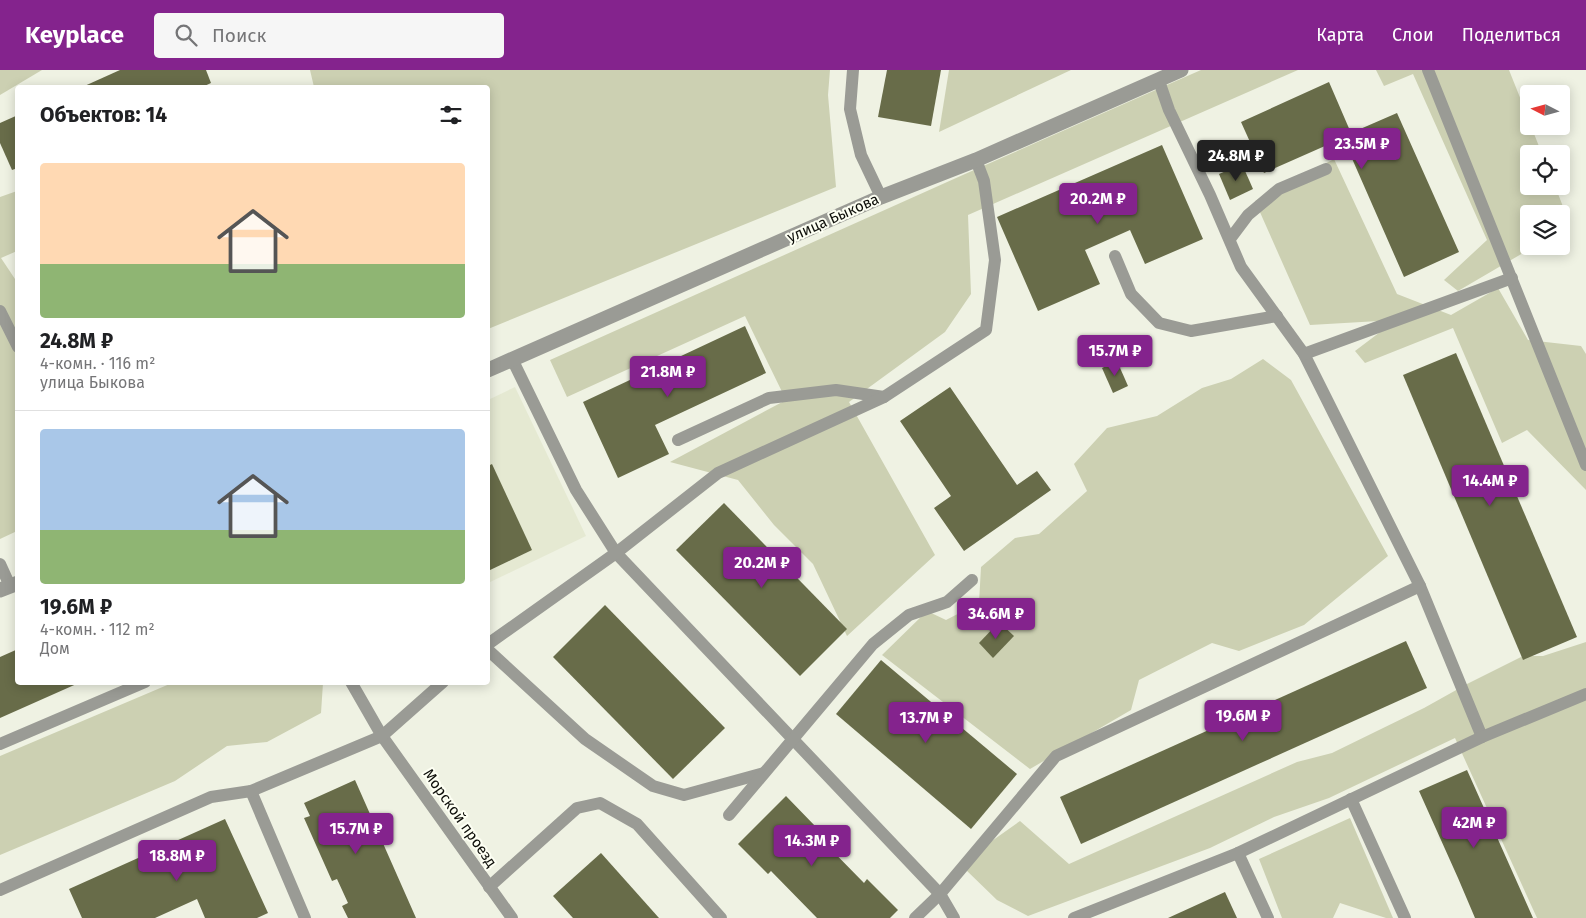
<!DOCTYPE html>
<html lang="ru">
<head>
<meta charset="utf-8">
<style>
  body { margin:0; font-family:"Fira Sans",sans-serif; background:#f6f6f6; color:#202124; height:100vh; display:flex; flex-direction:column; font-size:19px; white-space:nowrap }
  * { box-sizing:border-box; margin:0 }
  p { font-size:16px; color:#757577 }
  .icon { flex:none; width:28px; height:28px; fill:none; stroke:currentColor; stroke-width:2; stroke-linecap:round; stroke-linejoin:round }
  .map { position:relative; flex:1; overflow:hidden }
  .sheet { position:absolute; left:15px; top:15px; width:475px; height:600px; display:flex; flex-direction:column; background:#fff; border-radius:5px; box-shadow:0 2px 12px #0003 }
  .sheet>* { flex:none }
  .needle { width:32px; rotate:276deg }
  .buttons { position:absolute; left:1520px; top:15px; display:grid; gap:10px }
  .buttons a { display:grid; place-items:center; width:50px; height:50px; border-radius:5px; background:#fff; box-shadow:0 2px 12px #0003; font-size:25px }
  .price { position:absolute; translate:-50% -42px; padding:0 11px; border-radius:5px; background:#84238d; color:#fff; font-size:16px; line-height:32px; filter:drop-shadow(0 1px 2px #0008) }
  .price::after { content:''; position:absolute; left:50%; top:30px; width:15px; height:11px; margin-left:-8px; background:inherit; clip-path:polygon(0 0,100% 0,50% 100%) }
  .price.active { background:#222; color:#fff }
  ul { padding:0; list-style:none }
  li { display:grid; align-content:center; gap:10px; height:265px; padding:0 25px }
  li+li { border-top:1px solid #e0e0e0 }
  li span { display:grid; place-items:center; height:155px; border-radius:5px; color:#555 }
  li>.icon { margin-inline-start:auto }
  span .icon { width:90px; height:90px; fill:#fffc; stroke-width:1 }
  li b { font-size:21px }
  h2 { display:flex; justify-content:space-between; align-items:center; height:60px; padding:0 25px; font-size:21px }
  header { display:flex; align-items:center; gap:30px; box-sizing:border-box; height:70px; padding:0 25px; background:#84238d; color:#fff }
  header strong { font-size:24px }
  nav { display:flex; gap:28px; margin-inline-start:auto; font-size:18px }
  .search { width:350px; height:45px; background:#f6f6f6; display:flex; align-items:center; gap:12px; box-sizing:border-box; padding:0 18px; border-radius:5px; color:#757577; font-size:19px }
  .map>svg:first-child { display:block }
  .built { fill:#e5e9d2 }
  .green { fill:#ccd0b2 }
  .building { fill:#686c49 }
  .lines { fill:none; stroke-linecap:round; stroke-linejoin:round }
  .lane { stroke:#9a9b95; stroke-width:12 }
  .street { stroke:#9a9b95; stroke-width:15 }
  .labels { text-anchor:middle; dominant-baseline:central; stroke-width:4; stroke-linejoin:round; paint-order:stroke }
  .street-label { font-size:15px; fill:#0d0e09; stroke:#fdfff3 }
</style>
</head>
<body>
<header>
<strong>Keyplace</strong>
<div class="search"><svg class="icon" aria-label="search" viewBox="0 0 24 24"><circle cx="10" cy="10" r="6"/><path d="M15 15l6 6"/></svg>Поиск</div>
<nav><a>Карта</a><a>Слои</a><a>Поделиться</a></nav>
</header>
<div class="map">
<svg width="1586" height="848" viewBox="0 0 1586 848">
  <rect width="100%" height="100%" fill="#eff2e3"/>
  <!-- built -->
  <polygon class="built" points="515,317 586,466 488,513 488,330"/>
  <!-- green -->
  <g class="green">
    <polygon points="0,0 42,0 0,25"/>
    <polygon points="310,0 830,0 828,25 836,117 488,259 488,18 314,17"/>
    <polygon points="949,0 1071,0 939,62"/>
    <polygon points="1201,0 1298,0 968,145 971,224 945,262 849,332 935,485 847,566 813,494 774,455 738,410 670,392 786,330 745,246 567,327 550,290 965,104"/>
    <polygon points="1376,0 1509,0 1529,50 1529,56 1531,56 1542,84 1529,84 1529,116 1555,116 1569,152 1561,158 1561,144 1529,144 1529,176 1535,176 1458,221 1444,210 1487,170 1413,4 1384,16"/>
    <polygon points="1334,89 1397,224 1451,245 1498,218 1528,270 1581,276 1586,284 1586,420 1527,360 1502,373 1453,258 1365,293 1355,281 1396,250 1310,255 1255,131"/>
    <polygon points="17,121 17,181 1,188 17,212 17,461 0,469 0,127"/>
    <polygon points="1263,289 1291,310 1388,486 1304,555 1239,581 1212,573 1139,610 1131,640 1030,699 882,585 927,541 946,550 979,533 981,497 1015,468 1039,464 1087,421 1074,394 1107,358 1157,346 1202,318 1231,309"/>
    <polygon points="1586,572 1586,848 1537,848 1455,668 1329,728 1274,747 1210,778 1028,846 997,830 966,800 989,773 1020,751 1069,794 1297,692 1332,683 1424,638 1467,614 1523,586 1543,586"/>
    <polygon points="172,613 323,613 321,643 267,672 227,676 175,711 0,785 0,686"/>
    <polygon points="1350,748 1393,848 1386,848 1340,833 1333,848 1282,848 1259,789"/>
  </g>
  <!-- building -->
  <g class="building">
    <polygon points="120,0 206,0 211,13 200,18 80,18"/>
    <polygon points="887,0 941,0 931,56 878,47"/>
    <polygon points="1329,12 1351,63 1397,43 1459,182 1404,207 1343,68 1264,103 1241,52"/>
    <polygon points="18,45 18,98 12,100 0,73 0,53"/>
    <polygon points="1162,75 1203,169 1145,194 1130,160 1085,180 1100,214 1038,241 997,147"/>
    <polygon points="1242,94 1253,119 1230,130 1219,104"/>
    <polygon points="745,256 766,303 655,355 669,384 618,408 583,332"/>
    <polygon points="1456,283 1577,567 1523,590 1403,305"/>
    <polygon points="1117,291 1128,316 1113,323 1102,298"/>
    <polygon points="950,317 1017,415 1037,401 1051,420 964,481 934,438 951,426 900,351"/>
    <polygon points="492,394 532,480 488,501 488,396"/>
    <polygon points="724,433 847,559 800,606 676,480"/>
    <polygon points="605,535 725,658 673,709 553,587"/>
    <polygon points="999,552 1014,566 993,588 979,573"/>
    <polygon points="1406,571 1427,618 1081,774 1060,727"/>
    <polygon points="18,579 18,612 81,612 0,648 0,587"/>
    <polygon points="881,590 1017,704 971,759 836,644"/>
    <polygon points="1467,700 1533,848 1475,848 1458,808 1419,721"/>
    <polygon points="355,710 416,848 348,848 342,836 348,833 337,809 332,811 304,748 310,746 304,733"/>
    <polygon points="786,726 816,757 812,760 864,813 867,809 898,840 890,848 817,848 771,801 768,804 738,774"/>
    <polygon points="225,749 268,843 257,848 205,848 197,829 155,848 82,848 69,819"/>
    <polygon points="601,783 659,848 573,848 553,826"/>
    <polygon points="1225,822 1237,848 1168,848"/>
  </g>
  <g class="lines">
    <!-- lane -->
    <g class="lane">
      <polyline points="853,0 850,39 861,85 881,127"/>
      <polyline points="1428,0 1586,395"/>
      <polyline points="1159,11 1169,40 1210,125 1241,197 1304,284 1420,516 1482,667"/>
      <polyline points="1230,169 1248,145 1279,119 1326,99"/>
      <polyline points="1115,186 1131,224 1159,253 1191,261 1277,246"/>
      <polyline points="0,241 18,277"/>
      <polyline points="1304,284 1512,208"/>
      <polyline points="512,289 576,420 616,483 940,824 954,848"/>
      <polyline points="678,370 769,328 836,320 884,327"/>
      <polyline points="0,494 10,516"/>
      <polyline points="488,574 616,483 718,403 884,327 986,260 995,190 984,111 976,90"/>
      <polyline points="488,580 585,669 653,716 684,725 764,703"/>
      <polyline points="351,612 382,666 512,848"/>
      <polyline points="0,674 145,612"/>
      <polyline points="251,721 305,848"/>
      <polyline points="1351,729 1405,848"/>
      <polyline points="729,745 873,574 909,545 947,532 972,510"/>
      <polyline points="1238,783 1482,667 1586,624"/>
      <polyline points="489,817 577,738 600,733 637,754 721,848"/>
      <polyline points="0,820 211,727 251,721 382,666 443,612"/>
      <polyline points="915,848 940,824 1056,686 1420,516"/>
      <polyline points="1074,848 1238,783 1268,848"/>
    </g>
    <!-- street -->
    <g class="street">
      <polyline points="488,300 881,127 976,90 1181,0"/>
      <polyline points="0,520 18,513"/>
    </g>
  </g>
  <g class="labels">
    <!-- street labels -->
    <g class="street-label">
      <text transform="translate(833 148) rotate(-24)">улица Быкова</text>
      <text transform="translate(460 748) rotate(55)">Морской проезд</text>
    </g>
  </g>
</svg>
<div class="buttons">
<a><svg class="needle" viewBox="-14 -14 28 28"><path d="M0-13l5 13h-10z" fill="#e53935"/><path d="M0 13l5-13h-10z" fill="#757577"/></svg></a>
<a><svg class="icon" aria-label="locate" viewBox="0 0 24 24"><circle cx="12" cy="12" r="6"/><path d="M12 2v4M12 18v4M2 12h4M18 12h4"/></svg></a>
<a><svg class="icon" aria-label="layers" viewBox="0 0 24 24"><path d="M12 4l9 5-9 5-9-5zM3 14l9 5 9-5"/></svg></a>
</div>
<b class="price" style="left:1362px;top:100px">23.5M ₽</b>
<b class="price active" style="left:1236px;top:112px">24.8M ₽</b>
<b class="price" style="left:1098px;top:155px">20.2M ₽</b>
<b class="price" style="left:1115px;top:307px">15.7M ₽</b>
<b class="price" style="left:668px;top:328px">21.8M ₽</b>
<b class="price" style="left:1490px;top:437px">14.4M ₽</b>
<b class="price" style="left:762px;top:519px">20.2M ₽</b>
<b class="price" style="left:996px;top:570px">34.6M ₽</b>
<b class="price" style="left:1243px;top:672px">19.6M ₽</b>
<b class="price" style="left:926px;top:674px">13.7M ₽</b>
<b class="price" style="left:1474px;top:779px">42M ₽</b>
<b class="price" style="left:356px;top:785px">15.7M ₽</b>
<b class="price" style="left:812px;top:797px">14.3M ₽</b>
<b class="price" style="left:177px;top:812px">18.8M ₽</b>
<section class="sheet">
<h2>Объектов: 14<svg class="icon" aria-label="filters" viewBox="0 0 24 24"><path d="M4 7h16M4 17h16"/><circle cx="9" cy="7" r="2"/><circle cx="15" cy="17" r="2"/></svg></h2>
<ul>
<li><span style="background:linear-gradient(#ffd9b3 65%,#8fb573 0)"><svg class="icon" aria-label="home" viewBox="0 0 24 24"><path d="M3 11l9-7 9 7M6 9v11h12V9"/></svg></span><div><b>24.8M ₽</b><p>4-комн. · 116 m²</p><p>улица Быкова</p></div></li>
<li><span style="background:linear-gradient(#a9c7e8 65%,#8fb573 0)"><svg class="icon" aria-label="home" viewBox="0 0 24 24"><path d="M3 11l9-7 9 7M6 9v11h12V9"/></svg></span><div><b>19.6M ₽</b><p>4-комн. · 112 m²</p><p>Дом</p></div></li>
</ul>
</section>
</div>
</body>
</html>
